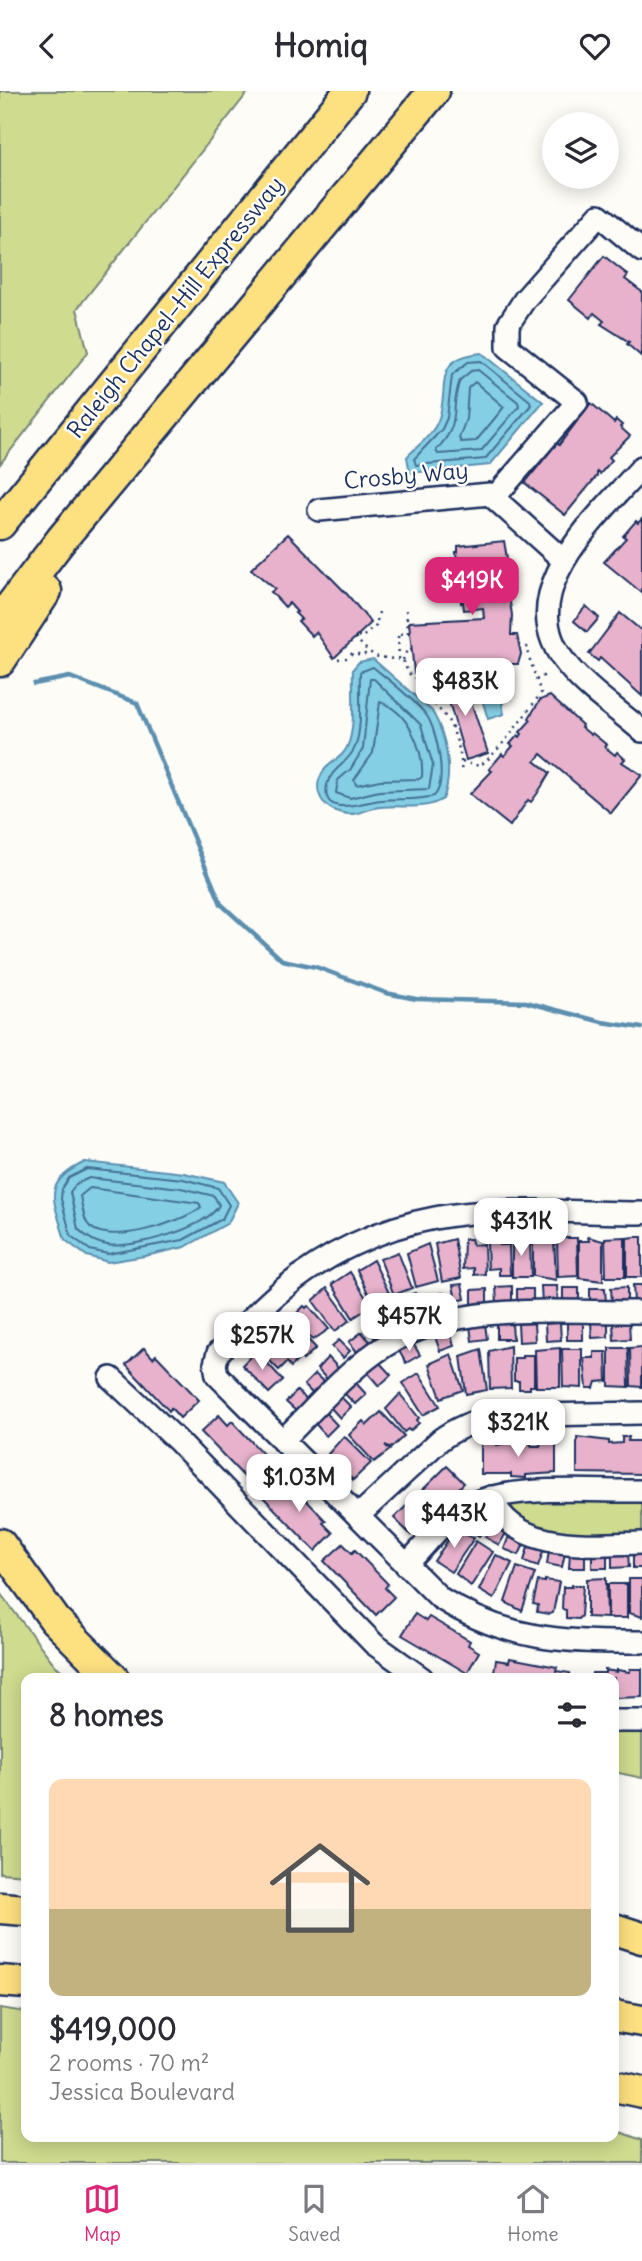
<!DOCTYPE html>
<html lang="en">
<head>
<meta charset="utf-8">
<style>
  body { margin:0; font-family:Delius,sans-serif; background:#f7f7f7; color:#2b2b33; height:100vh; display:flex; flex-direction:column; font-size:26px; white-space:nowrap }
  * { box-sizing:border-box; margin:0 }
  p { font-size:23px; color:#7c7c81 }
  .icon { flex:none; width:38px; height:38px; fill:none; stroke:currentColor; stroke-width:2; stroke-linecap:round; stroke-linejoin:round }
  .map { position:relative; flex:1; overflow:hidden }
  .drawer { position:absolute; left:21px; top:1582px; width:598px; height:469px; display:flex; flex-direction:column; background:#fff; border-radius:14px; box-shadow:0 4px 18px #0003 }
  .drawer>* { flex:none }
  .fabs { position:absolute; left:542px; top:21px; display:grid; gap:14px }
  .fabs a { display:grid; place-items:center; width:77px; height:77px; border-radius:50%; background:#fff; box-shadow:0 4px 18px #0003; font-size:35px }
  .price { position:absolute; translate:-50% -60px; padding:0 16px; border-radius:14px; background:#fff; color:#222; font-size:23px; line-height:46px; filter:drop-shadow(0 2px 4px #0008) }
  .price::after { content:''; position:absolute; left:50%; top:42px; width:21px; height:16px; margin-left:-10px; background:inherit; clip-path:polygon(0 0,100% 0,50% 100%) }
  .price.active { background:#db2777; color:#fff }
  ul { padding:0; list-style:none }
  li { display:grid; align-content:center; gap:14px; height:371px; padding:0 28px }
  li span { display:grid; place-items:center; height:217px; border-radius:14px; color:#555 }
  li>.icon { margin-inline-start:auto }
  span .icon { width:126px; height:126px; fill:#fffc; stroke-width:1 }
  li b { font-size:30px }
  h2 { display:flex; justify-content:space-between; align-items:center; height:84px; padding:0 28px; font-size:30px }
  header { display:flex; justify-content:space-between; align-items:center; height:91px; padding:0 28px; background:#fff; font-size:32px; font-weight:700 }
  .menu { display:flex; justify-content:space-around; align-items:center; height:98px; border-top:2px solid #e1e1e2; background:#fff; font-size:19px; color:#7c7c81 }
  .menu a { display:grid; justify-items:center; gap:4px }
  .menu .active { color:#db2777 }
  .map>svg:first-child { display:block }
  .green { fill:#cfdb8e; stroke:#758576; stroke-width:2 }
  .water { fill:#85cfe5; stroke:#5b8faf; stroke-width:2 }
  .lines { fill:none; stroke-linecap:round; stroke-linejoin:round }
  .shore { stroke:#456f94; stroke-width:2 }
  .stream { stroke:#5b8faf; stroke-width:4.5 }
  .building { fill:#e8b2cc; stroke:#1b2f5e; stroke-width:2 }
  .minor-casing { stroke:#1b2f5e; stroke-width:26 }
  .highway-casing { stroke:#1b2f5e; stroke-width:35 }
  .path { stroke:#1b2f5e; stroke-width:2.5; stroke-dasharray:2 5; stroke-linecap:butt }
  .minor { stroke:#fdfcf7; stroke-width:21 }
  .highway { stroke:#fde080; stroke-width:30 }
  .labels { text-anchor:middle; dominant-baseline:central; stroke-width:5; stroke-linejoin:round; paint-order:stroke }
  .street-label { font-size:23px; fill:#1b2f5e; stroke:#fdfcf7 }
</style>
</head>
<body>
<header><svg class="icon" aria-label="back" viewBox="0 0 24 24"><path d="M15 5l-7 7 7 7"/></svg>Homiq<svg class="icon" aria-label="heart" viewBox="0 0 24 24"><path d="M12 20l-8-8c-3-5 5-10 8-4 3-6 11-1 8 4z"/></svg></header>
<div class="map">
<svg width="642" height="2072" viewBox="0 0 642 2072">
  <rect width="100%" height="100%" fill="#fdfcf7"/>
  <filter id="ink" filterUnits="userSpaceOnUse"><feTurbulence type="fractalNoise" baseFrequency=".0143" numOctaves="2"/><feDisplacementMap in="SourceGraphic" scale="14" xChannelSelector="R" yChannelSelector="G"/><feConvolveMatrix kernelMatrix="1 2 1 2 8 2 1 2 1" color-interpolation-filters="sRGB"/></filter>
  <g filter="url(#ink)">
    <!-- green -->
    <g class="green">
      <polygon points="0,0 249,0 77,218 88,261 0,373"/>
      <polygon points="642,1406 642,1445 567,1445 528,1436 508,1418 512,1412"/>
      <polygon points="0,1502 55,1574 71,1587 26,1587 26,1784 0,1782"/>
      <polygon points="614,1641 642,1641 642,1687 614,1681"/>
      <polygon points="0,1917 26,1921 26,2046 614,2046 614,2039 642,2049 642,2072 0,2072"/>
    </g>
    <!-- water -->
    <g class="water">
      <path d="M482 262 543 311 490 374 410 382 407 366C418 354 434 343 439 327 450 294 431 267 482 262Z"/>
      <path d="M373 568 432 620C446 644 454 681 443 708 423 721 396 712 374 717 365 719 357 724 348 723 323 721 308 698 326 677 334 669 344 665 348 654 356 635 352 598 353 578L359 571Z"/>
      <polygon points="492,591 496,606 500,606 502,602 508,607 502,613 504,623 488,628 478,595"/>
      <path d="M85 1071 184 1082 224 1091 238 1112 228 1132 185 1156 145 1165 108 1171 87 1165 65 1149C54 1108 40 1093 85 1071Z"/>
    </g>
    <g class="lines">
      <!-- shore -->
      <g class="shore">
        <polygon points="481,270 530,310 531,314 485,368 416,374 414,368 442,338 447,327 452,284 468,271"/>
        <path d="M478 279 518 311 519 315 481 360 438 363 436 359C463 332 449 318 460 289L471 280Z"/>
        <polygon points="475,291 504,316 476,350 461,351 459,347 466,328 468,297"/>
        <path d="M373 576C390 590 413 607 427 625 437 640 448 692 434 705 417 710 399 707 381 709 366 710 320 729 327 694 331 677 349 672 355 656 363 637 359 602 360 581Z"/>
        <polygon points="370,588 374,588 421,634 433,674 429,698 379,700 350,707 336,702 338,689 350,679 363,658"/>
        <path d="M380 611C408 620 424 658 422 686L419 688 380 689 356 694 354 689 373 662Z"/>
        <polygon points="87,1078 183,1088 218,1097 229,1114 222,1128 183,1149 108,1163 90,1159 71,1145 61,1108 62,1098 69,1087"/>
        <path d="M89 1087 181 1097 214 1105 219 1114C208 1137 131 1158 107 1154 95 1152 86 1146 78 1138L70 1101 76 1093Z"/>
        <path d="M90 1097 199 1112 201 1116C184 1131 102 1158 87 1132 83 1125 82 1113 80 1105Z"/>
      </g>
      <!-- stream -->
      <polyline class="stream" points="34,593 70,586 137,612 221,813 282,869 316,876 386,902 416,908 526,911 602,931 642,937"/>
    </g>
    <!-- building -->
    <g class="building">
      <polygon points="604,165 628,184 625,188 642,201 641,265 627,253 629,251 601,233 604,230 594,222 591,227 569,209"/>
      <polygon points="591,312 614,332 616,329 622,334 620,336 630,345 609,366 612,369 600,383 597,381 597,385 565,424 525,392 557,352 559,354"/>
      <polygon points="642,428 642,502 604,471 626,447 623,445 636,430 638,432"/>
      <polygon points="288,443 346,502 371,532 334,567 316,541 312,545 298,530 301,528 295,522 297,521 289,512 285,516 271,501 275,498 251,478"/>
      <polygon points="504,450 511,491 512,499 508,499 512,524 511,544 517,544 521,563 518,573 489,573 460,578 460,576 454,576 455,580 444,581 444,577 414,582 409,531 484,527 483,517 464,519 463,511 461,512 456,461 458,461 458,455"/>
      <polygon points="586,515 599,527 587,541 574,530"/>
      <polygon points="620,522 642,540 642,605 600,567 598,570 589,563"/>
      <polygon points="462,584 488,662 466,669 443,590"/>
      <polygon points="550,605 582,634 581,636 591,644 592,642 607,654 605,656 615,664 617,661 625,668 622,671 642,684 611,722 541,663 535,670 550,682 537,703 531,711 528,709 510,735 470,703 492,680 489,678 502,663 504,665 513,655 510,653 518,644 520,646 522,643 520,641 531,629 529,627 540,609"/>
      <polygon points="588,1146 603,1150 603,1190 579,1187 579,1150 589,1150"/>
      <polygon points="625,1146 625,1186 606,1186 605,1147"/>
      <polygon points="635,1146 642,1146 642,1186 627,1186 627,1147"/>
      <polygon points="512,1147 530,1147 531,1186 512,1186"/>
      <polygon points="533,1147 554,1147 556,1189 533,1185"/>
      <polygon points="565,1147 577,1147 578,1185 558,1186 557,1149"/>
      <polygon points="454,1148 461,1187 442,1191 435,1153"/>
      <polygon points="464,1148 471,1148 473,1154 484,1153 485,1183 474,1184 474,1177 463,1178"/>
      <polygon points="499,1150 499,1154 509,1154 510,1184 499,1184 499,1177 488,1178 487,1151"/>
      <polygon points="428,1153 438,1190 416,1196 407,1162"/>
      <polygon points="398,1161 412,1197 394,1204 380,1168"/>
      <polygon points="373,1169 390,1204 373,1213 357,1179"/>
      <polygon points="350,1181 371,1215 353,1227 332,1193"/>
      <polygon points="462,1193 465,1208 456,1210 453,1194"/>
      <polygon points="633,1194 642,1194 642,1212 634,1212"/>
      <polygon points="512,1195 512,1213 497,1213 496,1196"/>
      <polygon points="541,1195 557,1195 558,1213 542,1213"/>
      <polygon points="627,1196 627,1211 612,1212 611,1197"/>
      <polygon points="327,1197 350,1229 335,1240 313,1210"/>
      <rect x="563" y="1197" width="16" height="15"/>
      <polygon points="590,1197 605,1197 606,1212 590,1212"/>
      <polygon points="487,1198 487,1214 472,1214 472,1199"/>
      <rect x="517" y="1198" width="16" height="15"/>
      <polygon points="415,1202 422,1218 408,1224 401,1207"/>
      <polygon points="443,1202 447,1218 432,1222 428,1205"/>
      <polygon points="396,1212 403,1226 390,1233 383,1219"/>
      <polygon points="304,1215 306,1217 309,1215 329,1238 313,1249 298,1233 302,1230 296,1223"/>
      <polygon points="379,1226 389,1241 376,1249 366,1235"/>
      <polygon points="289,1229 316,1257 303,1269 277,1241"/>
      <polygon points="591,1231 608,1231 608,1246 592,1247"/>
      <polygon points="629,1231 630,1248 614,1249 613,1232"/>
      <polygon points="512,1232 513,1248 497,1248 497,1233"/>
      <polygon points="534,1232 535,1250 519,1251 518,1233"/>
      <polygon points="560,1232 561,1249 546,1250 545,1233"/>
      <rect x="567" y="1232" width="16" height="17"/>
      <polygon points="485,1233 487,1248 472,1250 470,1235"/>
      <polygon points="449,1238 454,1255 440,1260 434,1243"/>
      <polygon points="362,1241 371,1252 358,1262 349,1251"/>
      <polygon points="279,1247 299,1268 291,1276 287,1271 279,1279 260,1260 269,1251 272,1254"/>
      <polygon points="339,1249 350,1260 343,1267 332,1255"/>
      <polygon points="412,1251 420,1264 406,1272 399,1260"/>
      <polygon points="510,1255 511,1297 490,1298 489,1260"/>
      <polygon points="642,1256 642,1296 631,1295 630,1257"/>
      <polygon points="144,1257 153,1267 156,1264 199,1309 180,1327 171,1317 169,1320 126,1274"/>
      <polygon points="560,1257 560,1296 536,1296 535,1259"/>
      <polygon points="609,1257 628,1257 629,1296 609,1295"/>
      <polygon points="481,1258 487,1299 466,1303 461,1265"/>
      <polygon points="562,1258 582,1258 582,1297 563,1296"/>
      <polygon points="256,1260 283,1289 269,1302 242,1274"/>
      <polygon points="594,1261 606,1261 607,1290 596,1291 594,1297 587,1297 584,1267 594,1267"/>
      <polygon points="451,1263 463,1299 441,1307 429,1273"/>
      <polygon points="522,1264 534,1264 534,1295 530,1295 530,1298 519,1298 519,1290 514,1290 514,1267 522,1267"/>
      <polygon points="328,1266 340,1279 329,1290 317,1278"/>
      <polygon points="379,1271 391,1284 379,1295 367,1281"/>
      <polygon points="419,1282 440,1315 423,1324 403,1292"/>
      <polygon points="315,1283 326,1293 314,1304 304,1294"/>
      <polygon points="355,1291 366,1303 355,1313 344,1302"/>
      <polygon points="297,1300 308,1310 297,1321 286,1311"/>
      <polygon points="400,1303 419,1327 417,1329 419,1332 410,1340 408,1338 404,1341 386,1318"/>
      <polygon points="340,1305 351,1316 340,1327 330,1316"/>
      <polygon points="325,1321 337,1334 326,1345 314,1331"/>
      <polygon points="381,1321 404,1345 391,1357 385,1354 390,1359 374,1371 349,1344 363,1330 367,1334"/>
      <polygon points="219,1324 228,1334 232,1330 265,1365 261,1368 271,1378 253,1395 201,1341"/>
      <polygon points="344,1345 371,1372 353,1389 328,1363"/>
      <polygon points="577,1346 609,1350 609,1353 622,1352 622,1346 629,1346 628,1350 642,1350 642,1383 577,1382"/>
      <polygon points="481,1348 495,1350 497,1354 516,1350 516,1354 531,1351 531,1355 540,1355 541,1350 556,1351 556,1382 526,1384 526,1387 511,1386 511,1383 481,1383"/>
      <polygon points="447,1375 464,1392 411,1444 394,1427"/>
      <polygon points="281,1388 290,1398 293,1395 326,1430 323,1432 333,1442 315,1460 263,1406"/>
      <polygon points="475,1423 488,1432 479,1445 466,1436"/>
      <polygon points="493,1433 506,1442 499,1454 485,1446"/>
      <polygon points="455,1439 474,1447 451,1481 434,1470"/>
      <polygon points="509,1445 525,1451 519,1464 504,1458"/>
      <polygon points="476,1450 493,1461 471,1495 456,1483"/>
      <polygon points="343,1453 352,1462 355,1459 388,1493 385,1497 394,1506 376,1524 324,1470"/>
      <polygon points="529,1453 544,1458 538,1475 524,1470"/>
      <polygon points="549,1459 565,1462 562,1476 547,1473"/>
      <polygon points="570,1461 585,1462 585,1477 569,1477"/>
      <polygon points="607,1461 607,1477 592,1477 592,1462"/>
      <polygon points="612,1461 628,1461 629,1476 612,1477"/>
      <rect x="633" y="1461" width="9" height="16"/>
      <polygon points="496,1464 512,1472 494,1508 479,1499"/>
      <polygon points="517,1476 535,1482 522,1520 505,1511"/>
      <polygon points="606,1487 607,1527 587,1526 587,1488"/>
      <polygon points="629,1488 642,1488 642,1526 629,1522"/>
      <polygon points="545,1489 559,1491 553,1522 549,1523 537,1521 538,1514 533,1513 538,1490 545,1491"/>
      <rect x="608" y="1493" width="19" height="34"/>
      <polygon points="572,1494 583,1494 581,1525 578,1528 566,1527 566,1519 562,1518 563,1496 572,1496"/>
      <polygon points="415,1523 426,1530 429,1526 470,1550 468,1554 479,1561 467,1582 402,1544"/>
      <polygon points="510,1567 557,1576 556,1580 570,1582 569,1587 493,1587 496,1569 509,1571"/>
      <polygon points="630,1578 642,1578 642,1606 614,1607 614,1587 592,1587 592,1582 605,1582 605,1579 617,1581 617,1579 630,1581"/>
    </g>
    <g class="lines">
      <defs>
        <g id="minor">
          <path d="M642 376C597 427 506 504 569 576 589 600 618 619 642 640"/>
          <polyline points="494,407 563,469"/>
          <polyline points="319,419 490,403 494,407 577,311 508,256 508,234 525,208 599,124 642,160"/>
          <path d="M642 1122C578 1122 496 1115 435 1127 380 1137 325 1163 282 1199 259 1218 238 1241 218 1262L215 1273 217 1284 440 1507C505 1549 566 1552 642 1551"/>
          <polyline points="111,1287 177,1349 374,1553 422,1587"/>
          <path d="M282 1350C312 1321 341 1286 376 1261 450 1208 555 1222 642 1221"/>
          <path d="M491 1406C515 1463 592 1453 642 1452"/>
          <path d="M358 1425 440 1349C456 1337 473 1331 492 1325L642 1322"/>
          <path d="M406 1474C424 1456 442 1431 464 1417 506 1392 593 1401 642 1400"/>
          <polyline points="614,1630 642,1630"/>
        </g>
        <g id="highway">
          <polyline points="0,433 350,0"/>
          <polyline points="0,529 61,449 434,0"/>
          <polyline points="0,570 46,500"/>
          <polyline points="0,1453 55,1529 113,1587"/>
          <polyline points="0,1817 26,1819"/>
          <polyline points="614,1838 642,1847"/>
          <polyline points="0,1890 26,1892"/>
          <polyline points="614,1925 642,1930"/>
          <polyline points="614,1995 642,2001"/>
        </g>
      </defs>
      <!-- minor casing -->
      <use href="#minor" class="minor-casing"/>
      <!-- highway casing -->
      <use href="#highway" class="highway-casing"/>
      <!-- path -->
      <g class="path">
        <polyline points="358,545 361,547 376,535 379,521"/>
        <polyline points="355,547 369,561"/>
        <path d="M338 568 346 567 353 562 363 564 369 561 378 566 403 569 408 582 426 594C426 608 442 619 449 631 456 645 463 666 461 681"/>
        <polyline points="399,568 398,543 408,542 406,518"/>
        <polyline points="403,569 407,559 411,558"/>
        <polyline points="536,589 545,584"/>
        <path d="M462 671C468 672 473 675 479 674 490 673 532 615 541 602L526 557 530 554"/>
      </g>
      <!-- minor -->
      <use href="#minor" class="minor"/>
      <!-- highway -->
      <use href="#highway" class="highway"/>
    </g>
  </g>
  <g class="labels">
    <!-- street labels -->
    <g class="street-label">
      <text transform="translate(175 216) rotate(-51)">Raleigh Chapel–Hill Expressway</text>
      <text transform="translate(406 384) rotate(-5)">Crosby Way</text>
    </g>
  </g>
</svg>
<div class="fabs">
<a><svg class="icon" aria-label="layers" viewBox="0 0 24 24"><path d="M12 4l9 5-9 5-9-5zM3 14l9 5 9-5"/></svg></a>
</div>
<b class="price active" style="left:472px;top:526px">$419K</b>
<b class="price" style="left:465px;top:627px">$483K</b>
<b class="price" style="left:521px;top:1167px">$431K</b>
<b class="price" style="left:409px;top:1262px">$457K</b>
<b class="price" style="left:262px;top:1281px">$257K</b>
<b class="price" style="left:518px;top:1368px">$321K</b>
<b class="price" style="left:299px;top:1423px">$1.03M</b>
<b class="price" style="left:454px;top:1459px">$443K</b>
<section class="drawer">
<h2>8 homes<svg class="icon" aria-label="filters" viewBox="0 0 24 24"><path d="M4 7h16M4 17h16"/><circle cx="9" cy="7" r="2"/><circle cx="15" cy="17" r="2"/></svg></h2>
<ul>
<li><span style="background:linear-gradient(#ffd9b3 60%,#c2b280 0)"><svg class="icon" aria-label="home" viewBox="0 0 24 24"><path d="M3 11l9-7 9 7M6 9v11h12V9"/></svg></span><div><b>$419,000</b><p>2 rooms · 70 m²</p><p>Jessica Boulevard</p></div></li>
</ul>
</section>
</div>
<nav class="menu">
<a class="active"><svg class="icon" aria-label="map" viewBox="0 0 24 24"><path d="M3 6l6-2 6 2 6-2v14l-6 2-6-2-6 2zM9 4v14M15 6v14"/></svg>Map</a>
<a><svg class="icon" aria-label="saved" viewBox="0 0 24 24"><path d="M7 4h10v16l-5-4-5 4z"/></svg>Saved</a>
<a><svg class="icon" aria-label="home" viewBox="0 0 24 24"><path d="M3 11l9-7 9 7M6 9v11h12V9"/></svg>Home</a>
</nav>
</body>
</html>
